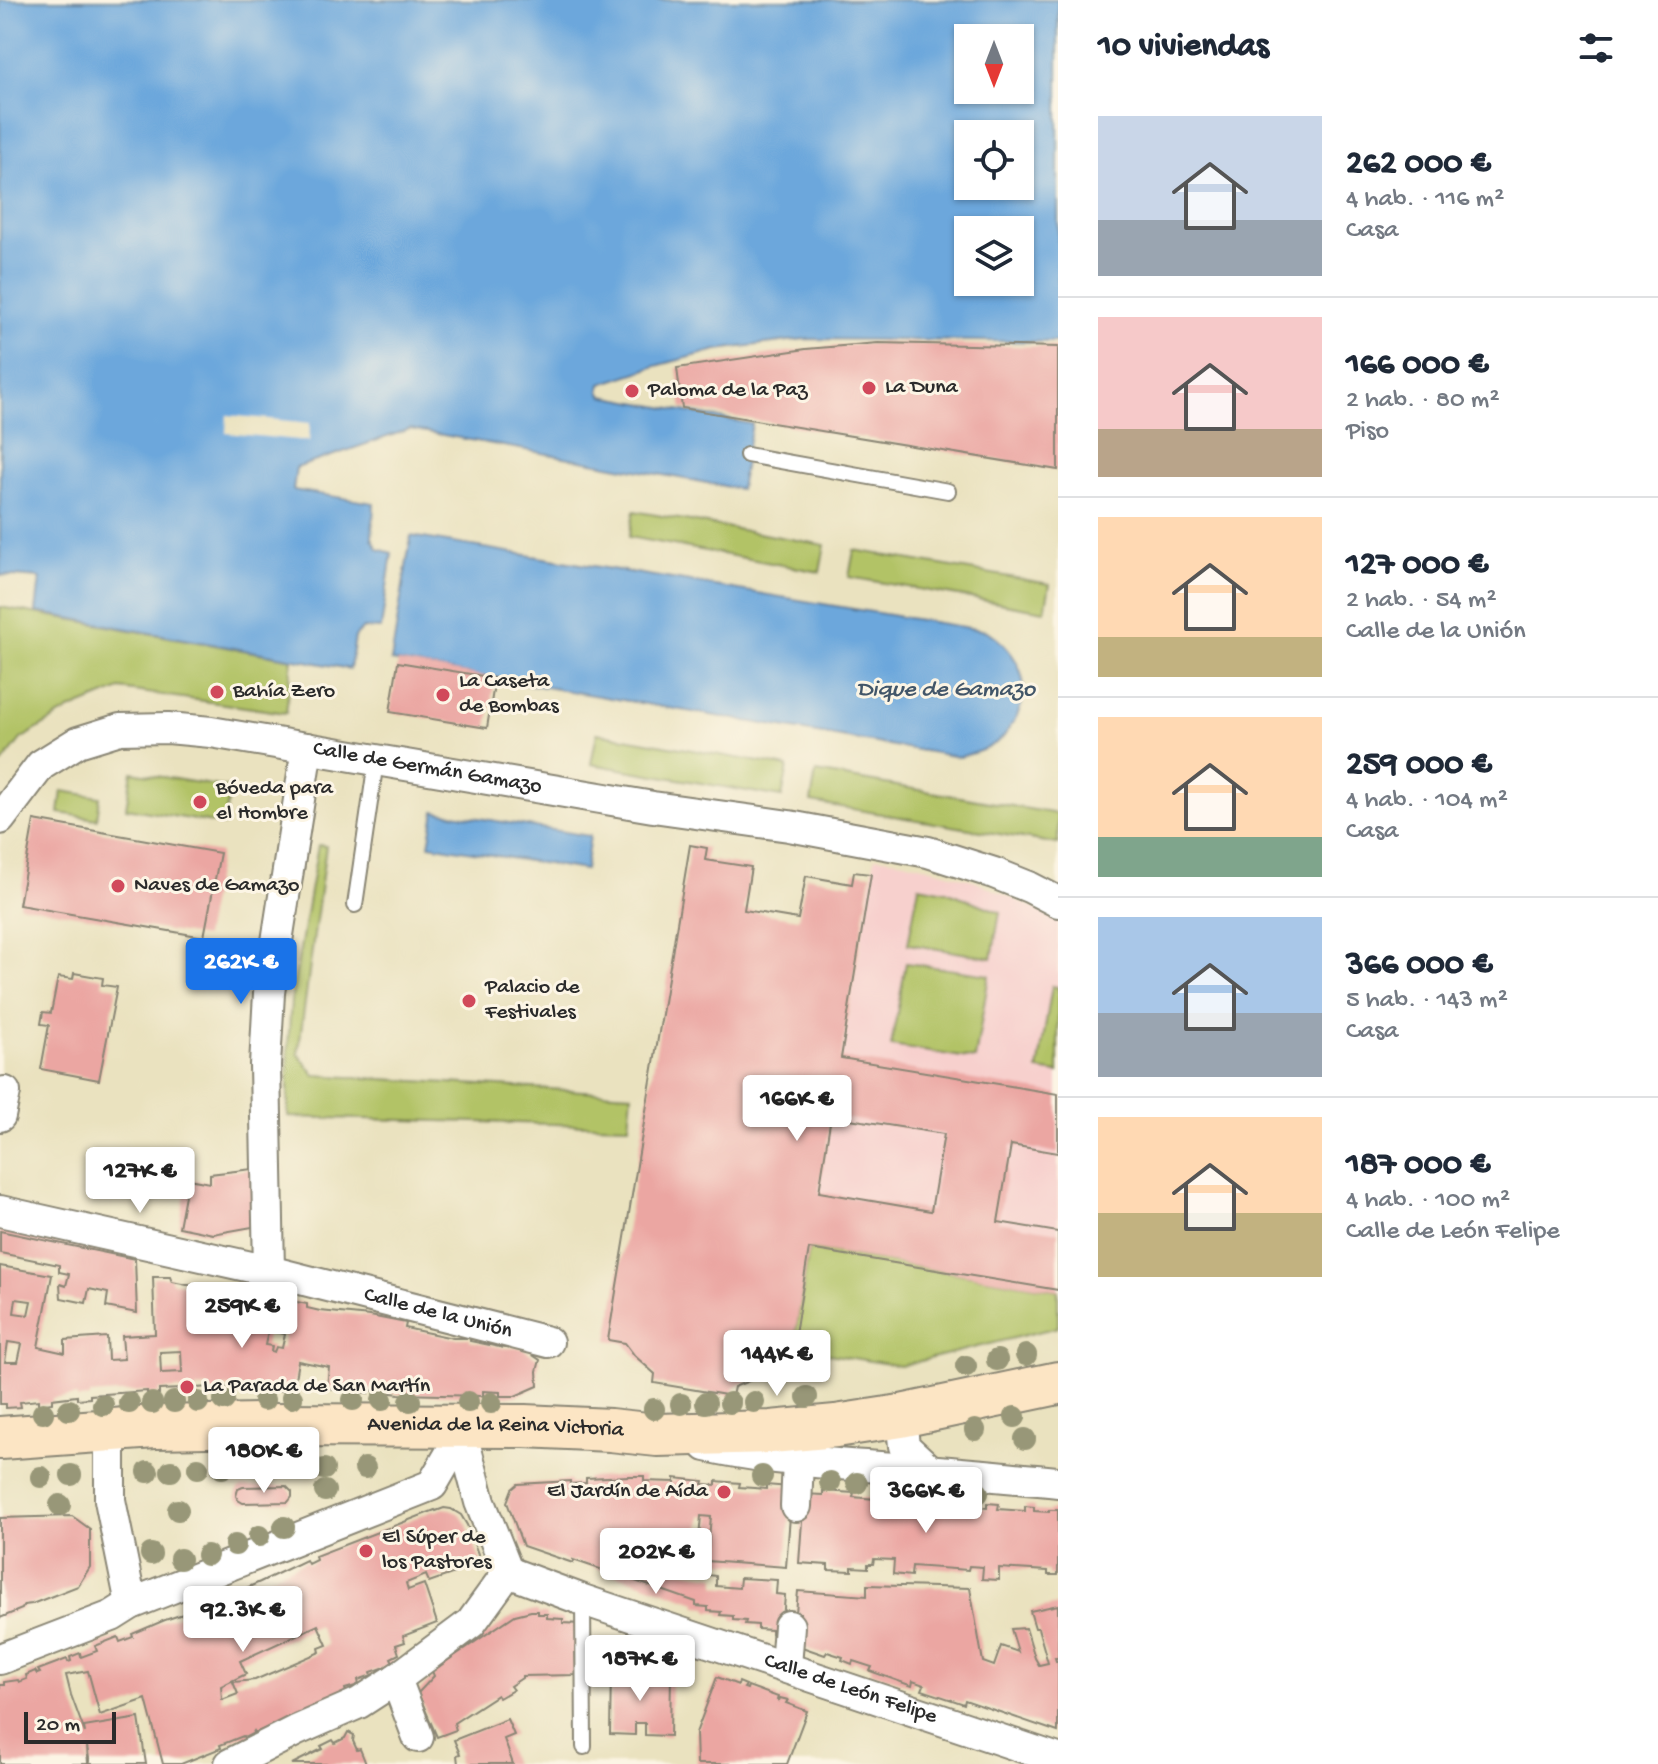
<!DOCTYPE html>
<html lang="es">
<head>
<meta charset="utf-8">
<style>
  body { margin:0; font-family:"Gochi Hand",sans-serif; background:#f2f2f3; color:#1f2937; height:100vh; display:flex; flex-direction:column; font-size:30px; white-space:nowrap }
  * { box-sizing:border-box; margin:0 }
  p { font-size:26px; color:#747a83 }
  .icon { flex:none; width:44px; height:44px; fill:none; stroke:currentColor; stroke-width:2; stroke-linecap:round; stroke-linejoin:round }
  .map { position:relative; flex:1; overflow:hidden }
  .details { display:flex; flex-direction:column; background:#fff; width:600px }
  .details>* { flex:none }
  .needle { width:52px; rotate:180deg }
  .controls { position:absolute; left:954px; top:24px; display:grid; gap:16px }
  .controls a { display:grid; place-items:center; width:80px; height:80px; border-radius:0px; background:#fff; box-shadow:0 2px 6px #0004; font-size:40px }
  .scale { position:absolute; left:24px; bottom:20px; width:92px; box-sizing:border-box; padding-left:8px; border:4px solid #2b2b2b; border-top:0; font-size:22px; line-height:28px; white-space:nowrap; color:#2b2b2b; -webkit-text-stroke:6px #fcf5e5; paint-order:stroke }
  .price { position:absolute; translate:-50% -68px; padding:0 18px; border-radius:8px; background:#fff; color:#222; font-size:26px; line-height:52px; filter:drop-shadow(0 2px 4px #0008) }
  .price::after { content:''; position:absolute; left:50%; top:48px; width:24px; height:18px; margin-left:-12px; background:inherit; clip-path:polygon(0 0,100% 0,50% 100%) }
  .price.active { background:#1a73e8; color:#fff }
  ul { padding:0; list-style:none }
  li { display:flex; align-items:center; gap:24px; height:200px; padding:0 40px }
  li+li { border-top:2px solid #e0e1e3 }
  li span { display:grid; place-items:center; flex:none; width:224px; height:160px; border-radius:0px; color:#555 }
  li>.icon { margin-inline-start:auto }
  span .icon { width:96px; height:96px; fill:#fffc; stroke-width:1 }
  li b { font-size:34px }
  h2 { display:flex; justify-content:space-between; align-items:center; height:96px; padding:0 40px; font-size:34px }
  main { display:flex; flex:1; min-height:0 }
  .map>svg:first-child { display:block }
  .built { fill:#f7d0cd }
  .green { fill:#b2c366; stroke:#6e7748; stroke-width:2 }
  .water { fill:#6ca7dc; stroke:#4c6984; stroke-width:2; fill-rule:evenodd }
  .pier { fill:#eae2bf }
  .building { fill:#eba6a2; fill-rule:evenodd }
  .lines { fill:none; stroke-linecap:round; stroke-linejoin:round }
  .lane-casing { stroke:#8a8675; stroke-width:18 }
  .street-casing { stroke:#8a8675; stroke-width:34 }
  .secondary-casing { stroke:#8a8675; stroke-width:46 }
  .lane { stroke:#fff; stroke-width:14 }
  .street { stroke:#fff; stroke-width:30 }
  .secondary { stroke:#fce5c4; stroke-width:42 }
  .tree { fill:#989778 }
  .poi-dot { fill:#d1495b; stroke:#fcf5e5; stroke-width:3 }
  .labels { text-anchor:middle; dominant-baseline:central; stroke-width:6; stroke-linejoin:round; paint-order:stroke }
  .poi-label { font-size:22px; fill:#2b2b2b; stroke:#fcf5e5; text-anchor:start }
  .street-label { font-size:22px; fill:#2b2b2b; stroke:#fcf5e5 }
  .water-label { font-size:24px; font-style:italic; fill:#425669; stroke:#fcf5e5 }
</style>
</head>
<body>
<main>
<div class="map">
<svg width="1058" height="1764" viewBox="0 0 1058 1764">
  <rect width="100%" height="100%" fill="#fcf5e5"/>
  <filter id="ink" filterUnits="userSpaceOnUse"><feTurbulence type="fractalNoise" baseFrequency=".0125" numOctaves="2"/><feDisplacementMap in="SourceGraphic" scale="16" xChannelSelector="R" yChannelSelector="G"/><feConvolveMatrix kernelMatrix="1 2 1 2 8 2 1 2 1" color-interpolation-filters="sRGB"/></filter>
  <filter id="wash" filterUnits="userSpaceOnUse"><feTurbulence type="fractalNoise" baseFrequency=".006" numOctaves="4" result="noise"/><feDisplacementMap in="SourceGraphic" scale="32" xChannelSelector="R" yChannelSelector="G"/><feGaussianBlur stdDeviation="1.8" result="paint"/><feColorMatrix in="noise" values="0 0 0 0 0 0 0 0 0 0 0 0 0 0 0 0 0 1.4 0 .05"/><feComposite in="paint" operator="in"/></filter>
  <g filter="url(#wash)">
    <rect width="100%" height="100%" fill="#eae2bf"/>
    <!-- built -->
    <polygon class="built" points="875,857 905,861 976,881 1058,920 1058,1327 900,1366 793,1348"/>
    <!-- green -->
    <g class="green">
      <polygon points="634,511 825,545 820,572 629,537"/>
      <polygon points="854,550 1050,584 1045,611 849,577"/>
      <polygon points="0,607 292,659 286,713 120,689 69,710 21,739 0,766"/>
      <polygon points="597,733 788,767 782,797 591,764"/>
      <polygon points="132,772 230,788 224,825 126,808"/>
      <polygon points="816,772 1058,814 1058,844 811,802"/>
      <polygon points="62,791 100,797 97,819 59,813"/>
      <polygon points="318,845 326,846 298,1054 315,1075 632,1094 629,1126 288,1117 288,1047 291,1001"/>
      <polygon points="919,886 946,891 1000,912 992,958 908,944"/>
      <polygon points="906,963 989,975 975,1059 891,1046"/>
      <polygon points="1052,986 1058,987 1058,1073 1038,1070"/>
      <polygon points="809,1249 1058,1290 1058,1327 900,1366 793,1348"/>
    </g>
    <!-- water -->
    <g class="water">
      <path d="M0 0H1058V342L805 339 717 350 656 366 601 384 600 391 603 396 752 424 740 489 410 429 296 468 293 490 374 503 372 538 378 549 392 553 381 629 363 628 355 637 350 669 36 612 40 578 0 575ZM968 38H1020V90H968ZM968 134H1020V186H968ZM968 230H1020V282H968Z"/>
      <path d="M411 536 987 631C1018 652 1036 685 1014 721 1010 726 1007 732 1004 736 992 749 974 753 959 757L391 661Z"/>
      <polygon points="435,811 590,836 585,870 429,845"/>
    </g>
    <!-- pier -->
    <polygon class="pier" points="227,415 310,423 309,441 226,433"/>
    <g id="blocks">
      <!-- building -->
      <g class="building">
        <polygon points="878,343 1058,347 1058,470 682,408 677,368 806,349"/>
        <polygon points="398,662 495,678 487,728 390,712"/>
        <polygon points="34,820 220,853 204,937 19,905"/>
        <path d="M690 845 707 848 705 860 751 867 744 910 798 919 806 876 852 884 854 872 871 874 841 1058 1058 1094V1153L1011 1145 998 1222 1058 1232V1290L809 1249 789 1370 772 1367 756 1378 734 1387 732 1396 654 1383 655 1374 635 1356 625 1343 608 1340ZM831 1116 944 1134 931 1211 819 1192Z"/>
        <polygon points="74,973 103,978 102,985 117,987 99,1080 41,1069 49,1025 41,1024 43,1012 51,1013 58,977 73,979"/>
        <polygon points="252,1169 258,1226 213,1234 179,1227 188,1179 210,1183 210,1174"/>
        <polygon points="0,1231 135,1259 137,1313 106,1307 108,1293 89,1289 86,1303 61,1298 60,1284 66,1286 69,1274 59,1272 59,1265 0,1253"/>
        <path d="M0 1266 52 1275 38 1347 65 1353V1340L107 1337 108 1360 124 1359 122 1336 155 1334 153 1277H170L172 1282 187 1285 203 1284 206 1288 221 1291H235L237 1295 255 1298 256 1294 307 1304V1308L320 1311 370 1316 406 1323 405 1328 453 1338H470V1341L504 1348H522L540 1360 537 1371 538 1386 515 1396H500V1392L483 1391V1396L399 1394 369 1390V1393L327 1388 329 1367 298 1361 293 1391 240 1390 241 1386 225 1387V1392H209V1387L196 1388V1393L181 1394V1389L159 1390V1394H147V1391L90 1395V1398L77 1399V1396L52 1399V1403L38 1405V1400L20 1402 21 1407 6 1408V1404H0ZM16 1299 31 1301 28 1315 14 1313ZM268 1331 285 1334 282 1348 276 1347 274 1352 271 1351 272 1346 265 1345ZM8 1342 22 1344 18 1362H5ZM181 1351 182 1372 161 1373 160 1352Z"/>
        <polygon points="630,1476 644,1476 644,1481 675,1482 675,1478 704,1481 703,1484 716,1485 716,1481 740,1483 739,1487 754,1488 766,1489 766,1485 790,1487 792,1491 786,1567 707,1561 711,1517 701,1516 697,1561 685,1560 684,1565 666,1564 667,1559 654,1558 653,1567 716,1576 716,1586 739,1588 740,1578 777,1580 776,1594 785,1595 782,1634 771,1634 771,1630 758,1629 758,1625 745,1624 746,1621 733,1620 733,1616 720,1615 721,1612 708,1611 708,1607 696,1606 696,1602 653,1587 573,1560 573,1563 523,1546 507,1502 512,1489 518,1484 570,1481 570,1484 586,1483 586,1478"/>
        <polygon points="286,1486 292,1492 292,1497 288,1502 243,1503 238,1500 236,1496 238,1489 243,1487"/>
        <polygon points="823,1491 854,1493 853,1497 876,1499 889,1501 889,1496 900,1496 900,1501 916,1503 919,1503 919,1500 970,1504 970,1506 987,1508 987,1503 999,1504 998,1509 1025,1511 1025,1506 1034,1507 1034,1511 1049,1512 1049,1510 1058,1510 1058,1575 1048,1575 1048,1571 999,1568 999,1580 982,1579 983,1567 969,1566 968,1570 912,1566 911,1576 893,1574 894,1560 874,1559 873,1564 868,1564 868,1568 852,1567 852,1571 828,1570 828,1565 799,1563 804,1494 823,1495"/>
        <path d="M444 1508 451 1509 461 1515 467 1525 481 1562 478 1565 429 1582 426 1575 406 1583 408 1590 424 1584 437 1623 403 1636 405 1642 396 1645 399 1654 391 1658 394 1664 371 1672 372 1675 358 1680 359 1685 345 1689 346 1693 311 1707 312 1709 299 1714 298 1712 293 1714 294 1716 255 1733 254 1731 252 1734 244 1738 243 1736 220 1745 221 1748 181 1764H163L146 1699 100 1715 88 1671 66 1675 71 1695 85 1733 84 1727 139 1718 146 1764H90L87 1746 88 1764H0V1685H4V1682L18 1680 19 1682 27 1679 26 1675 35 1671 37 1674 40 1673 38 1670 67 1659 68 1662 71 1661 70 1657 80 1653 81 1657 97 1651 95 1646 118 1637 120 1642 133 1637 132 1634 165 1620 204 1607 205 1611 213 1607 219 1605 217 1601 260 1582 306 1560 308 1564 316 1560 315 1556 388 1528V1530L392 1529 391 1527 435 1510 436 1511ZM318 1625 327 1645 319 1648 320 1652 255 1680 233 1682 238 1694 222 1700 221 1686 246 1674 240 1661Z"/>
        <polygon points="72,1516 90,1529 90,1567 78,1586 32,1604 24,1605 22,1609 0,1618 0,1518"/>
        <polygon points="867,1585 970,1588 983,1662 994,1666 1001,1646 1018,1652 1011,1629 1026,1628 1035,1658 1039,1665 1048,1663 1038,1628 1035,1628 1030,1611 1058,1605 1058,1658 1055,1658 1056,1661 1058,1661 1058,1732 965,1700 964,1704 922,1690 924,1685 913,1681 912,1686 870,1671 872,1667 853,1661 852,1664 842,1660 843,1657 827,1652 825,1655 799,1646 800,1613 796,1613 798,1591 867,1596"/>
        <polygon points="531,1611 538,1611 538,1614 547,1614 547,1618 563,1619 563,1623 580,1624 580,1647 575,1647 576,1675 522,1676 522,1678 510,1686 513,1690 499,1698 497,1695 454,1723 456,1730 437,1737 418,1693 434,1676 432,1671 515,1615"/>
        <polygon points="611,1670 671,1675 670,1736 645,1735 645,1723 635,1723 635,1735 610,1734"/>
        <polygon points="717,1677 738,1685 739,1682 746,1685 744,1688 747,1689 748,1686 778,1697 777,1700 779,1701 780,1698 788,1700 786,1703 807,1711 787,1764 697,1764 696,1733"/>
        <polygon points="507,1719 514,1735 504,1739 513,1764 458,1764 457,1755 460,1754 454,1740"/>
        <polygon points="348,1732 354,1735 353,1741 357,1750 360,1749 366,1764 292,1764 320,1750 323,1749 321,1746 333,1740 335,1743 345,1738"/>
      </g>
    </g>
  </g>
  <g filter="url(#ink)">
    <use href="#blocks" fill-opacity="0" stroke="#8a8675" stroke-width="2"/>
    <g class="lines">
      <defs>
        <g id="lane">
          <polyline points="747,455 948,491"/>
          <polyline points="355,905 376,761"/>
          <polyline points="583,1600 584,1747"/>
        </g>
        <g id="street">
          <path id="s1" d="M0 819 41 765 78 742 120 729 168 728 211 732 653 807 789 826 928 852 994 873 1029 887 1058 902"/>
          <polyline points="0,1116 5,1092"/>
          <path id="s2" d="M0 1211 269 1271 548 1342"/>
          <polyline points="269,1271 265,1065 269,993 307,748"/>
          <polyline points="901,1416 904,1446 930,1470"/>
          <polyline points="110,1430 110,1500 131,1604"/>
          <path d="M706 1446C778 1462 851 1465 924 1470 969 1473 1013 1478 1058 1482"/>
          <polyline points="466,1449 480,1502 508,1572"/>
          <polyline points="796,1506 798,1461"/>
          <path id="s3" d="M508 1572 583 1600 1058 1759"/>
          <polyline points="0,1659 112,1616 131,1604 432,1485 453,1449"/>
          <polyline points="786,1667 789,1626"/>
          <polyline points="396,1679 418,1737"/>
          <polyline points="230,1764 295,1731 359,1703 396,1679 471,1623 508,1572"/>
        </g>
        <g id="secondary">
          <path id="s4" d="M0 1438 155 1427 259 1425 525 1426 610 1430 657 1435 771 1432 836 1426 901 1416 1058 1383"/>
        </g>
      </defs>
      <!-- lane casing -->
      <use href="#lane" class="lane-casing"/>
      <!-- street casing -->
      <use href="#street" class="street-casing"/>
      <!-- secondary casing -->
      <use href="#secondary" class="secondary-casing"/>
      <!-- lane -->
      <use href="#lane" class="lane"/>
      <!-- street -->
      <use href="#street" class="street"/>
      <!-- secondary -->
      <use href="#secondary" class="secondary"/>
    </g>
    <!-- trees -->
    <g class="tree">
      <circle cx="1026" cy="1355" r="11"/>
      <circle cx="997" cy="1360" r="11"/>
      <circle cx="966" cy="1366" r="11"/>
      <circle cx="807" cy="1397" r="11"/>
      <circle cx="292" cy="1398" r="11"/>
      <circle cx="224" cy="1400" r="11"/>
      <circle cx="264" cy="1400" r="11"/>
      <circle cx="353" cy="1400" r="11"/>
      <circle cx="382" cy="1400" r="11"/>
      <circle cx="410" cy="1401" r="11"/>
      <circle cx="174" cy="1402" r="11"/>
      <circle cx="198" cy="1402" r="11"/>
      <circle cx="468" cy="1402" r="11"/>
      <circle cx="754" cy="1402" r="11"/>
      <circle cx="129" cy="1403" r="11"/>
      <circle cx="152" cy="1403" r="11"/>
      <circle cx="491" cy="1403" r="11"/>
      <circle cx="706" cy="1403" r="11"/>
      <circle cx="730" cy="1403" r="11"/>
      <circle cx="681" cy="1404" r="11"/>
      <circle cx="103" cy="1405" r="11"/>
      <circle cx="654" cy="1409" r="11"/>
      <circle cx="69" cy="1410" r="11"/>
      <circle cx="43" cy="1413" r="11"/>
      <circle cx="1015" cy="1417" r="11"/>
      <circle cx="975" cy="1430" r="11"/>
      <circle cx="1025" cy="1439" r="11"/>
      <circle cx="302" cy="1467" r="11"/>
      <circle cx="198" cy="1468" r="11"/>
      <circle cx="222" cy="1468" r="11"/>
      <circle cx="365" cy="1468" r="11"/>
      <circle cx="324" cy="1469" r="11"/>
      <circle cx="171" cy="1471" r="11"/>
      <circle cx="148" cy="1472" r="11"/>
      <circle cx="71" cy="1475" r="11"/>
      <circle cx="762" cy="1476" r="11"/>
      <circle cx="41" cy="1477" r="11"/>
      <circle cx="830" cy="1482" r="11"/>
      <circle cx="857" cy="1483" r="11"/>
      <circle cx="883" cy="1484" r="11"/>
      <circle cx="927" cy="1489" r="11"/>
      <circle cx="951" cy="1490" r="11"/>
      <circle cx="325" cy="1491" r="11"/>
      <circle cx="978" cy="1493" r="11"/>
      <circle cx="60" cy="1505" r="11"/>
      <circle cx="178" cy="1510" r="11"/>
      <circle cx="284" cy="1527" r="11"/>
      <circle cx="259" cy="1536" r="11"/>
      <circle cx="235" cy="1545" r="11"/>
      <circle cx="151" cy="1554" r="11"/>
      <circle cx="207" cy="1555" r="11"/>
      <circle cx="180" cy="1559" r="11"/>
    </g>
  </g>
  <!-- markers -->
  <g class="poi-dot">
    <circle cx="869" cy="388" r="8"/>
    <circle cx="632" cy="391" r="8"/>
    <circle cx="217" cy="692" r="8"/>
    <circle cx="443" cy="695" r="8"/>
    <circle cx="200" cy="802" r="8"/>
    <circle cx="118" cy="886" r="8"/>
    <circle cx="469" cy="1001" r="8"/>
    <circle cx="187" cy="1387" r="8"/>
    <circle cx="724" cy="1492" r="8"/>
    <circle cx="366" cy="1551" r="8"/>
  </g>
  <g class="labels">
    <!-- poi labels -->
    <g class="poi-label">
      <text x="885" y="388">La Duna</text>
      <text x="648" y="391">Paloma de la Paz</text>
      <text x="459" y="682">La Caseta<tspan x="459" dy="25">de Bombas</tspan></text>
      <text x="233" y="692">Bahía Zero</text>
      <text x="216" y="789">Bóveda para<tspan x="216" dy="25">el Hombre</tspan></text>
      <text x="134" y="886">Naves de Gamazo</text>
      <text x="485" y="988">Palacio de<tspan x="485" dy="25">Festivales</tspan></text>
      <text x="203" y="1387">La Parada de San Martín</text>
      <text x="708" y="1492" text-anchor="end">El Jardín de Aída</text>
      <text x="382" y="1538">El Súper de<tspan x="382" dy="25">los Pastores</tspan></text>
    </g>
    <!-- street labels -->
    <g class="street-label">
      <text stroke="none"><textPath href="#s1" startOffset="466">Calle de Germán Gamazo</textPath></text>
      <text stroke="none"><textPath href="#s2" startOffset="450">Calle de la Unión</textPath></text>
      <text stroke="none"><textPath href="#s4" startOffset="496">Avenida de la Reina Victoria</textPath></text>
      <text stroke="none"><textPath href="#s3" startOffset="362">Calle de León Felipe</textPath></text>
    </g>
    <!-- water labels -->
    <g class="water-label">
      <text x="946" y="690">Dique de Gamazo</text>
    </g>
  </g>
</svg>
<div class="controls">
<a><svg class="needle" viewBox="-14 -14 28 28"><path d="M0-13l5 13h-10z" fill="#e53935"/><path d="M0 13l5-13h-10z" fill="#747a83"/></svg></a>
<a><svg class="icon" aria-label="locate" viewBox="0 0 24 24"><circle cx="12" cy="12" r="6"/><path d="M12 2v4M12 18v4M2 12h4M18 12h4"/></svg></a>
<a><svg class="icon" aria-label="layers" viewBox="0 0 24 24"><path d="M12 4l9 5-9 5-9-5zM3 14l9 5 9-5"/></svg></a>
</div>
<div class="scale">20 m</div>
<b class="price active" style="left:241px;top:1006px">262K €</b>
<b class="price" style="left:797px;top:1143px">166K €</b>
<b class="price" style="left:140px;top:1215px">127K €</b>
<b class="price" style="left:242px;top:1350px">259K €</b>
<b class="price" style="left:777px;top:1398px">144K €</b>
<b class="price" style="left:264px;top:1495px">180K €</b>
<b class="price" style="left:926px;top:1535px">366K €</b>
<b class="price" style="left:656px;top:1596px">202K €</b>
<b class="price" style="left:243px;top:1654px">92.3K €</b>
<b class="price" style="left:640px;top:1703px">187K €</b>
</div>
<section class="details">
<h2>10 viviendas<svg class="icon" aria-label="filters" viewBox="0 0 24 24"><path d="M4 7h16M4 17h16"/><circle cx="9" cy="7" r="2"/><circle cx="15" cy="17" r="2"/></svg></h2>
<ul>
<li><span style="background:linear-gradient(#c9d6e8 65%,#9aa5b1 0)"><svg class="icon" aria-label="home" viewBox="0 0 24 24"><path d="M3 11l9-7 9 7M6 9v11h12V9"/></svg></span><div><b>262 000 €</b><p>4 hab. · 116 m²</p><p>Casa</p></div></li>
<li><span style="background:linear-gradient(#f6c9c9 70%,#b9a48a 0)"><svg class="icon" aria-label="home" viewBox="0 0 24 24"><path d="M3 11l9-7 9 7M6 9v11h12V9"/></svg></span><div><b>166 000 €</b><p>2 hab. · 80 m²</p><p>Piso</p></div></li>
<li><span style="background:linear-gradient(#ffd9b3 75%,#c2b280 0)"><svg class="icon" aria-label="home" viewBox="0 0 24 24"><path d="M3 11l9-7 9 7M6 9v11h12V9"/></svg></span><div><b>127 000 €</b><p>2 hab. · 54 m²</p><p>Calle de la Unión</p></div></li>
<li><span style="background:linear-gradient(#ffd9b3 75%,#7fa58c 0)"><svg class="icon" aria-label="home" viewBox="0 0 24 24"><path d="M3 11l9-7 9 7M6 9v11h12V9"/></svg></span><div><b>259 000 €</b><p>4 hab. · 104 m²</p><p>Casa</p></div></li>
<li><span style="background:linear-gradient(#a9c7e8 60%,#9aa5b1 0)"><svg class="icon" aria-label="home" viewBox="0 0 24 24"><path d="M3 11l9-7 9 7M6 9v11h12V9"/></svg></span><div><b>366 000 €</b><p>5 hab. · 143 m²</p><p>Casa</p></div></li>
<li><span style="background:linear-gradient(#ffd9b3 60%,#c2b280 0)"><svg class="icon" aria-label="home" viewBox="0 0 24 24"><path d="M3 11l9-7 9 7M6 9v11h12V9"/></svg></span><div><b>187 000 €</b><p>4 hab. · 100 m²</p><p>Calle de León Felipe</p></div></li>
</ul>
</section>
</main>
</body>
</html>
